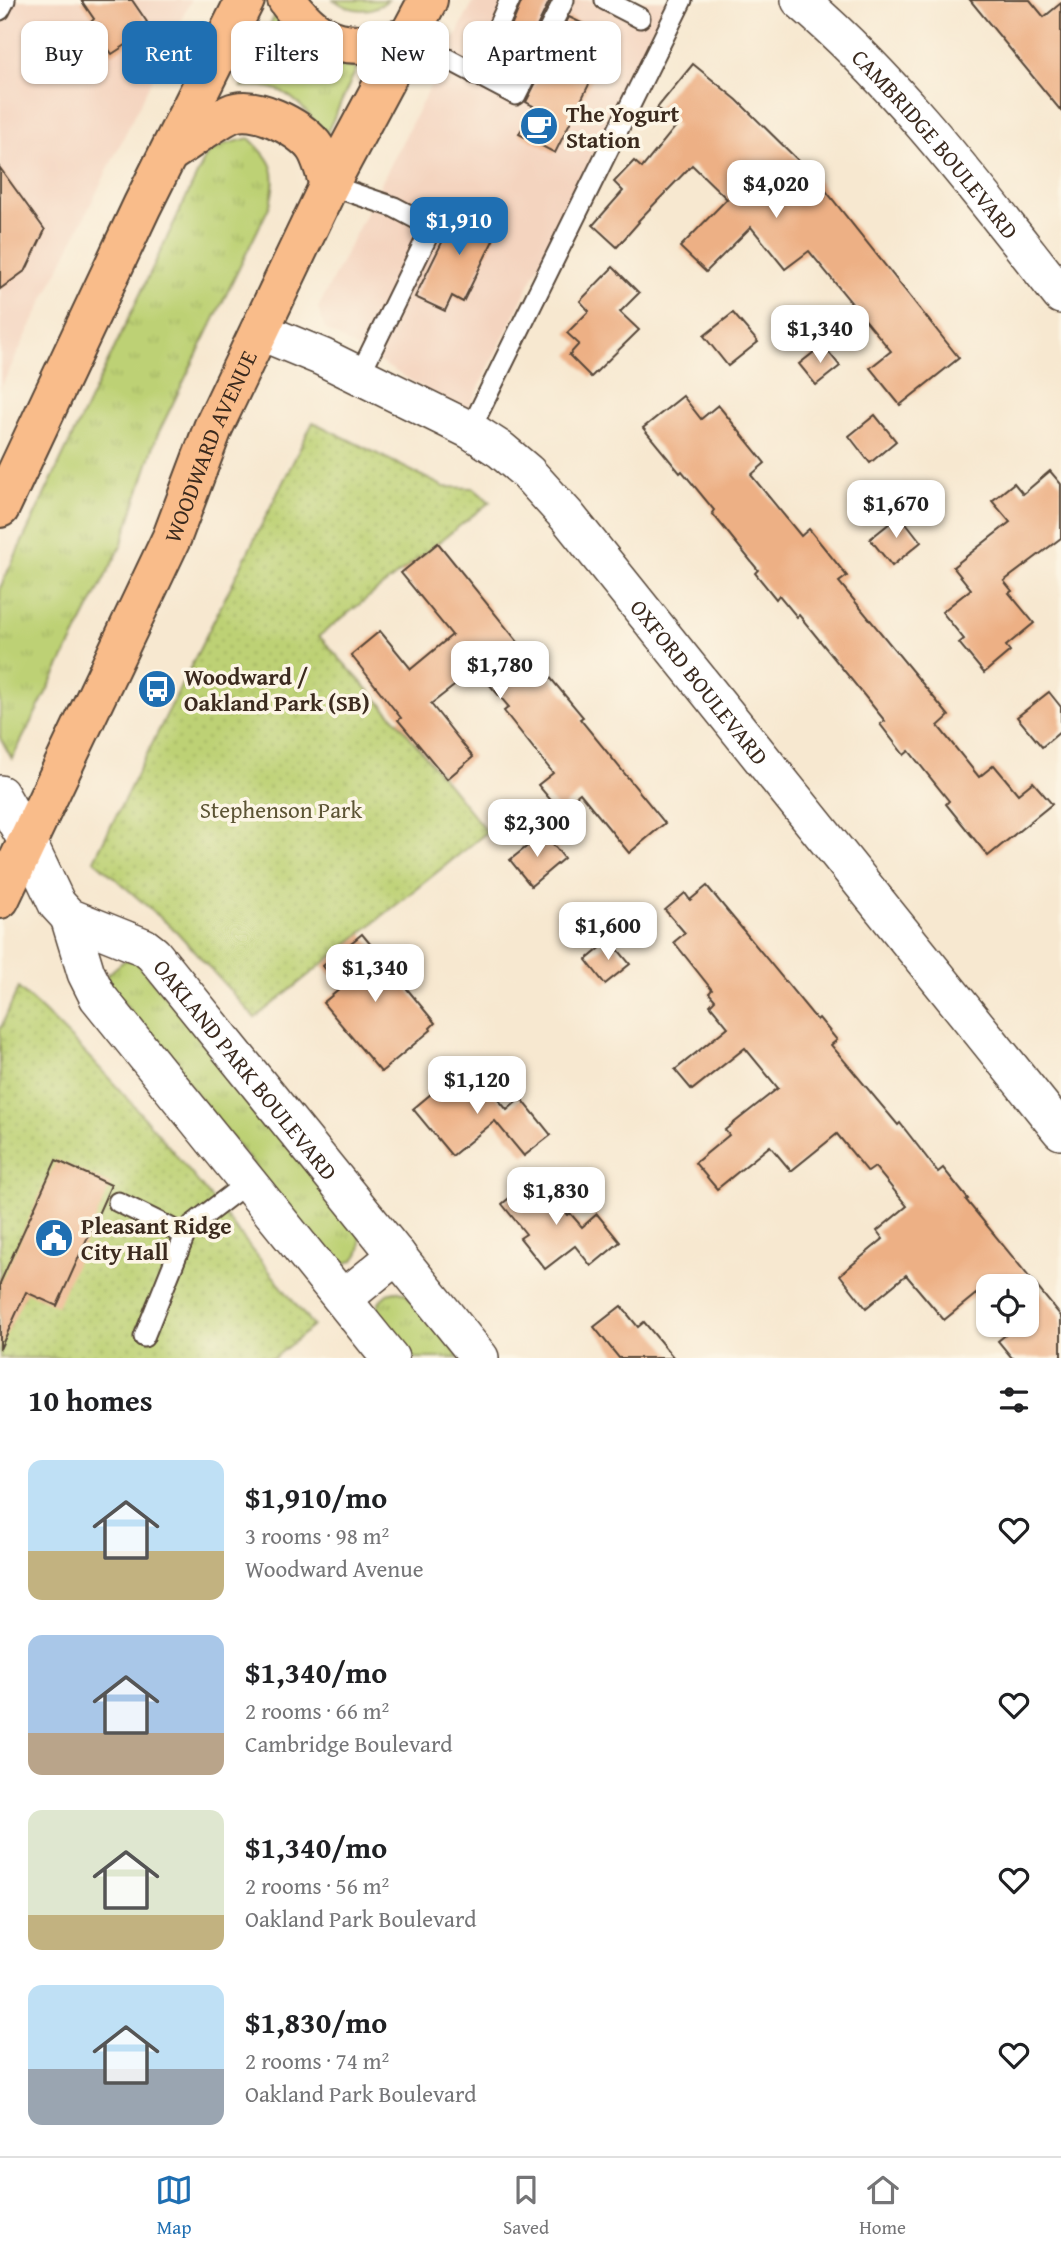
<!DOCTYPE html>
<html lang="en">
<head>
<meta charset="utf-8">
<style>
  body { margin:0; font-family:"Gentium Book Plus",serif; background:#f6f6f6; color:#202124; height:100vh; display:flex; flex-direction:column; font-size:26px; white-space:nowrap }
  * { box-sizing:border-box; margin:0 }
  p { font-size:23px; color:#757577 }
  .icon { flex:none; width:38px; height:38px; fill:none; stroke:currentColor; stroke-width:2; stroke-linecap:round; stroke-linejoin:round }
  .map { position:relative; height:1358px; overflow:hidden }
  .details { display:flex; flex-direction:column; background:#fff; flex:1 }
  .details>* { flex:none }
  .hud { position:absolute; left:21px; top:21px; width:700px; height:63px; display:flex; gap:14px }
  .buttons { position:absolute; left:976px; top:1274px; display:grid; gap:14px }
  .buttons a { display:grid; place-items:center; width:63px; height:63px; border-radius:14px; background:#fff; box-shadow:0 2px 5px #0004; font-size:35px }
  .price { position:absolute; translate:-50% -60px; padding:0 16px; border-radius:14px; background:#fff; color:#222; font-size:23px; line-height:46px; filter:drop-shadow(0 2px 4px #0008) }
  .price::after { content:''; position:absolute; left:50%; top:42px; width:21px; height:16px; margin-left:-10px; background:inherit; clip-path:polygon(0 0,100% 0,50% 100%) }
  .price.current { background:#1f6fb2; color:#fff }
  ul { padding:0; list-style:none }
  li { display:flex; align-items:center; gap:21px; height:175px; padding:0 28px }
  li span { display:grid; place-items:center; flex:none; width:196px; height:140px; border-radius:14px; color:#555 }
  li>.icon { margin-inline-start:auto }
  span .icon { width:84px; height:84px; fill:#fffc; stroke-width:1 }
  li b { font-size:30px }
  h2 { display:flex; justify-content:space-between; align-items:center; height:84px; padding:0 28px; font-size:30px }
  .tag { padding:0 24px; border-radius:14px; background:#fff; box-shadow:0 2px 5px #0004; font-size:24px; line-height:63px }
  .tag.current { background:#1f6fb2; color:#fff }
  .menu { display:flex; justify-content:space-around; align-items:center; height:98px; border-top:2px solid #e0e0e0; background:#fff; font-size:19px; color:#757577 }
  .menu a { display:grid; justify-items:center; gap:4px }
  .menu .current { color:#1f6fb2 }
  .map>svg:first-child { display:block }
  .built { fill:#f4d4bf }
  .grass { fill:url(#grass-tufts); stroke:#7c7e4a; stroke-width:2 }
  .park { fill:url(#park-dots); stroke:#7c7e4a; stroke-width:2 }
  .building { fill:#edb085 }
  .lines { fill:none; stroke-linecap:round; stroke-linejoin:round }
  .lane-casing { stroke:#574639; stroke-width:23 }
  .street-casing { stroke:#574639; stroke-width:40 }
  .primary-casing { stroke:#574639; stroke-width:42 }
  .lane { stroke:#fff; stroke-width:19 }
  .street { stroke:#fff; stroke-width:37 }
  .primary { stroke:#f9bc8a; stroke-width:38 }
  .labels { text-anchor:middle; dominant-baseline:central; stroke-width:7; stroke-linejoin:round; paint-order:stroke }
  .poi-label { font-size:23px; font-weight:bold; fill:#3b2a1e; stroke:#fcf5e5; text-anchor:start }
  .street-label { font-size:23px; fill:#3b2a1e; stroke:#fcf5e5 }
  .park-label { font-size:23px; fill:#5c5434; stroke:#fcf5e5 }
</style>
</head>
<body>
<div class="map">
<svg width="1061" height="1358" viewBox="0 0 1061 1358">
  <defs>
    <pattern id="grass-tufts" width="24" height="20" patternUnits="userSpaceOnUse" patternTransform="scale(1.75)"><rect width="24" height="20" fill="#bdd175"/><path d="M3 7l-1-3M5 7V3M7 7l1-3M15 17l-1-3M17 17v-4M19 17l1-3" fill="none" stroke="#a3b465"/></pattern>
    <pattern id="park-dots" width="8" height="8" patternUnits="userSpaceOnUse" patternTransform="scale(1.75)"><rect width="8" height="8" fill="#bdd175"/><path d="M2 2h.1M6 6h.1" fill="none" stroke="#a3b465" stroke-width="1.8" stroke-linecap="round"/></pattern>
  </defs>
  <rect width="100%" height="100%" fill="#fcf5e5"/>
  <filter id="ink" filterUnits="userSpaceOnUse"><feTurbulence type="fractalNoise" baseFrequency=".0143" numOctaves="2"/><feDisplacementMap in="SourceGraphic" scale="14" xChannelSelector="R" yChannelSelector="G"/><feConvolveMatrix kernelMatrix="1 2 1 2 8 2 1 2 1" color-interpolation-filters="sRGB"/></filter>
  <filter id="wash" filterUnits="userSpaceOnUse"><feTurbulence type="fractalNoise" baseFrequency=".00686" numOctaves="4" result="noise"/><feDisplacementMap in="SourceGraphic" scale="28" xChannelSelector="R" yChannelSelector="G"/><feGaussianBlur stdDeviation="1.57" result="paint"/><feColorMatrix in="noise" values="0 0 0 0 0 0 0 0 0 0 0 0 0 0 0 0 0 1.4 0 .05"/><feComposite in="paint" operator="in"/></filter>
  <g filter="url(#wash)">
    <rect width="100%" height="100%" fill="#f7e8d0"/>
    <!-- built -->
    <g class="built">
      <polygon points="11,0 191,0 0,389 0,23"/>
      <polygon points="474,0 668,0 466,414 325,329 318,308"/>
    </g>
    <!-- grass -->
    <g class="grass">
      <path d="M334 0H388C372 14 351 12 334 0Z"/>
      <path d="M275 14C297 46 317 66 357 68L325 137C315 120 292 91 270 88 261 86 251 87 241 87Z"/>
      <path d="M249 138C274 163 278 170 270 205L157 436 121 546 12 759 0 737V588L206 156 219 146Z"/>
      <path d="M125 960 136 961 359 1232C365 1253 354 1269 331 1261L106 981 108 974Z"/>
      <path d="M395 1291 406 1294 460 1358H406C396 1343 366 1318 381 1300 385 1295 389 1292 395 1291Z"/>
    </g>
    <!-- park -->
    <g class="park">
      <polygon points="313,422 444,487 473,488 490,502 319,636 397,721 487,832 255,1018 177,932 94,860"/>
      <path d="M18 988C130 1088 219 1209 313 1326L274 1358H0V1030Z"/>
    </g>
    <g id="blocks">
      <!-- building -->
      <g class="building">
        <polygon points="81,0 132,0 147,22 134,31 138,37 112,54 90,23 94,19"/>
        <polygon points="522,0 550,0 527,47 507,37"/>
        <polygon points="970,0 1030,0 1044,17 1061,3 1061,111"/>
        <polygon points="569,17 604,34 602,38 610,42 555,153 519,134 533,106 526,102"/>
        <polygon points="693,64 737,100 814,176 959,358 900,405 870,368 891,351 809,251 785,269 751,227 706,272 680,247 727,199 692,165 638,221 639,222 617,247 593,225 623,191 614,182 634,161 642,168 677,125 657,108"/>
        <polygon points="0,168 45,230 26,270 0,289"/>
        <polygon points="462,202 502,222 463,302 452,296 445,311 415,297"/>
        <polygon points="613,267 639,293 620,312 639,330 591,377 569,355 579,344 567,333 589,311 580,301"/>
        <polygon points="733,313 758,342 728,366 704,336"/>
        <polygon points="823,345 840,366 816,385 799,364"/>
        <polygon points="683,396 701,419 718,405 765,463 751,475 801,536 809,529 847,576 839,582 949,716 938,726 979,777 994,765 1018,794 1033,782 1052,804 988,856 946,804 949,801 909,751 904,755 880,724 885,721 799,615 797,617 779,595 776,599 755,573 758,570 712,513 714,510 682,471 680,473 643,428"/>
        <polygon points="875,415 896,441 870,463 849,436"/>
        <polygon points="1050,471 1061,484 1061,538 1004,581 1012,591 1009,593 1034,623 1006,646 1010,651 984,673 959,643 964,639 942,612 971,589 953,567 1010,522 992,501 1014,483 1023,494"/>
        <polygon points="900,515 921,542 892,566 870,539"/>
        <polygon points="438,543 546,677 548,675 583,717 580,719 665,823 629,853 580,793 559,810 538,785 553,773 504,711 509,707 476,669 431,704 473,757 447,779 398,720 401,718 351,655 380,631 411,669 452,635 401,573"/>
        <polygon points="1049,692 1061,707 1061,731 1042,747 1017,717"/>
        <polygon points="544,833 564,858 531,886 510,860"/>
        <polygon points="707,886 817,1020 819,1018 837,1040 831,1045 898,1125 900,1123 938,1172 943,1168 968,1199 966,1200 1061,1316 1061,1358 1012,1358 998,1341 1008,1333 1001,1325 1027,1325 1027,1286 989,1286 989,1310 976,1294 944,1320 906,1275 866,1308 840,1275 883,1239 877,1231 907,1206 875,1167 868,1172 837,1134 791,1171 770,1146 717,1189 695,1163 729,1135 725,1130 778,1088 745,1048 692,1090 675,1070 728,1027 710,1005 715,1000 709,993 712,990 674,942 685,933 665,910 685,893 690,900"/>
        <polygon points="362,934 435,1023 430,1028 431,1030 381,1072 323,1003 341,988 323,966"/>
        <polygon points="610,940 630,964 605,984 586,960"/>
        <polygon points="473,1069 507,1110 521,1098 551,1135 524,1156 495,1121 452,1156 413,1109 449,1079 454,1085"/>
        <polygon points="56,1160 111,1185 57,1306 26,1292 0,1349 0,1283"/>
        <polygon points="536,1176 568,1215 570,1213 582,1227 597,1214 620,1242 591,1266 575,1246 545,1269 520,1238 526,1234 502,1204"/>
        <polygon points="621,1306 638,1327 644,1322 674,1358 619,1358 594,1327"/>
      </g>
    </g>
  </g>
  <g filter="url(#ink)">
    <use href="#blocks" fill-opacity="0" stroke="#574639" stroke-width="2"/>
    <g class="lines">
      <defs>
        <g id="lane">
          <polyline points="605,0 640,18"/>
          <polyline points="0,10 5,0"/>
          <polyline points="408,38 516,95 564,0"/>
          <polyline points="490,42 532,63"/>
          <polyline points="476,75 510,0"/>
          <polyline points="329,185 394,207 432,227 359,376"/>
          <polyline points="470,430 682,0"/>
          <polyline points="118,1202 185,1235 192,1225 248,1182"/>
          <polyline points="144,1337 185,1235"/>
        </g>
        <g id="street">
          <path id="s1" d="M800 0C900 85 980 193 1061 295"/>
          <path id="s2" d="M259 331 322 357 470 430 501 450 527 472 567 516 1061 1131"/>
          <path id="s3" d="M0 794 27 841 57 904 69 917 144 947 153 954 480 1358"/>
          <polyline points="69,917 86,973 98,997 390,1358"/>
          <polyline points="343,1299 397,1255"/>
        </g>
        <g id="primary">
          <path d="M287 0C323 51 351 48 408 38"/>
          <path d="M171 152C190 140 210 124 230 114 254 103 298 127 313 145 321 155 325 173 329 185"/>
          <polyline points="0,508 142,206 245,0"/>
          <path id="s4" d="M0 899 172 537 213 428 329 185 428 0"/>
        </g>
      </defs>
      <!-- lane casing -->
      <use href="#lane" class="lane-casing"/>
      <!-- street casing -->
      <use href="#street" class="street-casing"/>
      <!-- primary casing -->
      <use href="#primary" class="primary-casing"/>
      <!-- lane -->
      <use href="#lane" class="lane"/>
      <!-- street -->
      <use href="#street" class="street"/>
      <!-- primary -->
      <use href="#primary" class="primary"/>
    </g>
  </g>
  <!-- icons -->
  <defs>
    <symbol id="cafe-disc" viewBox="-11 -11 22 22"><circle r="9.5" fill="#1f6fb2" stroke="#fcf5e5"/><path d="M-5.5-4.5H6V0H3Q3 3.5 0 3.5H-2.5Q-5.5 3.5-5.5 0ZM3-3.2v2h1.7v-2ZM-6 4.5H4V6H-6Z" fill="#fff"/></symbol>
    <symbol id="bus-disc" viewBox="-11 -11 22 22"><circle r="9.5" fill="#1f6fb2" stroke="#fcf5e5"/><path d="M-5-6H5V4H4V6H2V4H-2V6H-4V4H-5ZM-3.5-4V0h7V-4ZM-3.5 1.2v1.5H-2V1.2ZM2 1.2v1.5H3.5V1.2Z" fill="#fff"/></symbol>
    <symbol id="civic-disc" viewBox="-11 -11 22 22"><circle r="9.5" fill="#1f6fb2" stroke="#fcf5e5"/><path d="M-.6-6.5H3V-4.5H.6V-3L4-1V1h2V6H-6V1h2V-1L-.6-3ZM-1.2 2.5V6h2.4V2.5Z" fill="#fff"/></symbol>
  </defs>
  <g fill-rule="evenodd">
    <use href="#cafe-disc" x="517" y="104" width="44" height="44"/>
    <use href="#bus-disc" x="135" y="667" width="44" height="44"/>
    <use href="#civic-disc" x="32" y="1216" width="44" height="44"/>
  </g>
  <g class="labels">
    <!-- poi labels -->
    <g class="poi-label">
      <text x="566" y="113">The Yogurt<tspan x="566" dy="26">Station</tspan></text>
      <text x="184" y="676">Woodward /<tspan x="184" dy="26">Oakland Park (SB)</tspan></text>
      <text x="81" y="1225">Pleasant Ridge<tspan x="81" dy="26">City Hall</tspan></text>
    </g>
    <!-- street labels -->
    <g class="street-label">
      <text stroke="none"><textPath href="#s1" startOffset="198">CAMBRIDGE BOULEVARD</textPath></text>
      <text stroke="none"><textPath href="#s4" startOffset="499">WOODWARD AVENUE</textPath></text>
      <text stroke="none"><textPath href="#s2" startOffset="576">OXFORD BOULEVARD</textPath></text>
      <text stroke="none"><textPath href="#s3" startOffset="382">OAKLAND PARK BOULEVARD</textPath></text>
    </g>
    <!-- park labels -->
    <g class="park-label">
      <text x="281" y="809">Stephenson Park</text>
    </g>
  </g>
</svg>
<div class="buttons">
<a><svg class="icon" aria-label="locate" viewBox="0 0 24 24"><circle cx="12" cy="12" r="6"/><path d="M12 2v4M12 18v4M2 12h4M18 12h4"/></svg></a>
</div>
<b class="price" style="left:776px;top:220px">$4,020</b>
<b class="price current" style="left:459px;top:257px">$1,910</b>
<b class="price" style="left:820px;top:365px">$1,340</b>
<b class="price" style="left:896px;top:540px">$1,670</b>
<b class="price" style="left:500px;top:701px">$1,780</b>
<b class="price" style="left:537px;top:859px">$2,300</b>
<b class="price" style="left:608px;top:962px">$1,600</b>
<b class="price" style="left:375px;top:1004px">$1,340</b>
<b class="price" style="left:477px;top:1116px">$1,120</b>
<b class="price" style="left:556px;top:1227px">$1,830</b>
<div class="hud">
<a class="tag">Buy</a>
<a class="tag current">Rent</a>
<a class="tag">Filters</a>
<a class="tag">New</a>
<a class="tag">Apartment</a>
</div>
</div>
<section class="details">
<h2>10 homes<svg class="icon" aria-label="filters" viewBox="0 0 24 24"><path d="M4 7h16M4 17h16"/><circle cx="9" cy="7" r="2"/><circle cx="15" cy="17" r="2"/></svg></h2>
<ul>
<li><span style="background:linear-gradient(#bfe0f5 65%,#c2b280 0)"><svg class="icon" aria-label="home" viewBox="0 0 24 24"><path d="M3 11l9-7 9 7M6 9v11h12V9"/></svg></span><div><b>$1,910/mo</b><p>3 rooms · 98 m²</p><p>Woodward Avenue</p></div><svg class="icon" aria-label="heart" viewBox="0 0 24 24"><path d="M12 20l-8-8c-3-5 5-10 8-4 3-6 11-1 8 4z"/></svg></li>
<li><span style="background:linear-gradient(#a9c7e8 70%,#b9a48a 0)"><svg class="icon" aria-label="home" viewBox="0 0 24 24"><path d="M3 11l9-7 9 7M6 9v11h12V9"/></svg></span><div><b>$1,340/mo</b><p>2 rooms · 66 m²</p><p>Cambridge Boulevard</p></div><svg class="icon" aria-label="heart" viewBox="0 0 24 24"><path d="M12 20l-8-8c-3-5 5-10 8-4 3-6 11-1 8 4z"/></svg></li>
<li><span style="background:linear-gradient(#dfe7d0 75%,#c2b280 0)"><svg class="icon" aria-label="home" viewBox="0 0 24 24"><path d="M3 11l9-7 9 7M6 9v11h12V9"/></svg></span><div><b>$1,340/mo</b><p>2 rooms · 56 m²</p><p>Oakland Park Boulevard</p></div><svg class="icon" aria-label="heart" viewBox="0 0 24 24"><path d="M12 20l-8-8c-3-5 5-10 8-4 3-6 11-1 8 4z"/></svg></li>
<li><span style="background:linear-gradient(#bfe0f5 60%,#9aa5b1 0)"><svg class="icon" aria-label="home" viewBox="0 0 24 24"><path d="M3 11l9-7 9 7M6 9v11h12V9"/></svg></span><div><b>$1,830/mo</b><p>2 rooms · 74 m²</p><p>Oakland Park Boulevard</p></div><svg class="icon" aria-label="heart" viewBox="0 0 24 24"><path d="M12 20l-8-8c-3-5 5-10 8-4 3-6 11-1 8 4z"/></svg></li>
</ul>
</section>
<nav class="menu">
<a class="current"><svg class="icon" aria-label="map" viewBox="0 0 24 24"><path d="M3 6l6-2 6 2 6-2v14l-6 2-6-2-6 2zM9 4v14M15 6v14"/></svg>Map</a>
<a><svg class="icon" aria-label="saved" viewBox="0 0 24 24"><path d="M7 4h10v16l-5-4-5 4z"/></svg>Saved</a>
<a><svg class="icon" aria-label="home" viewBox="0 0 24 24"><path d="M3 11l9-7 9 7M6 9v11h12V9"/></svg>Home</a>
</nav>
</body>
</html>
